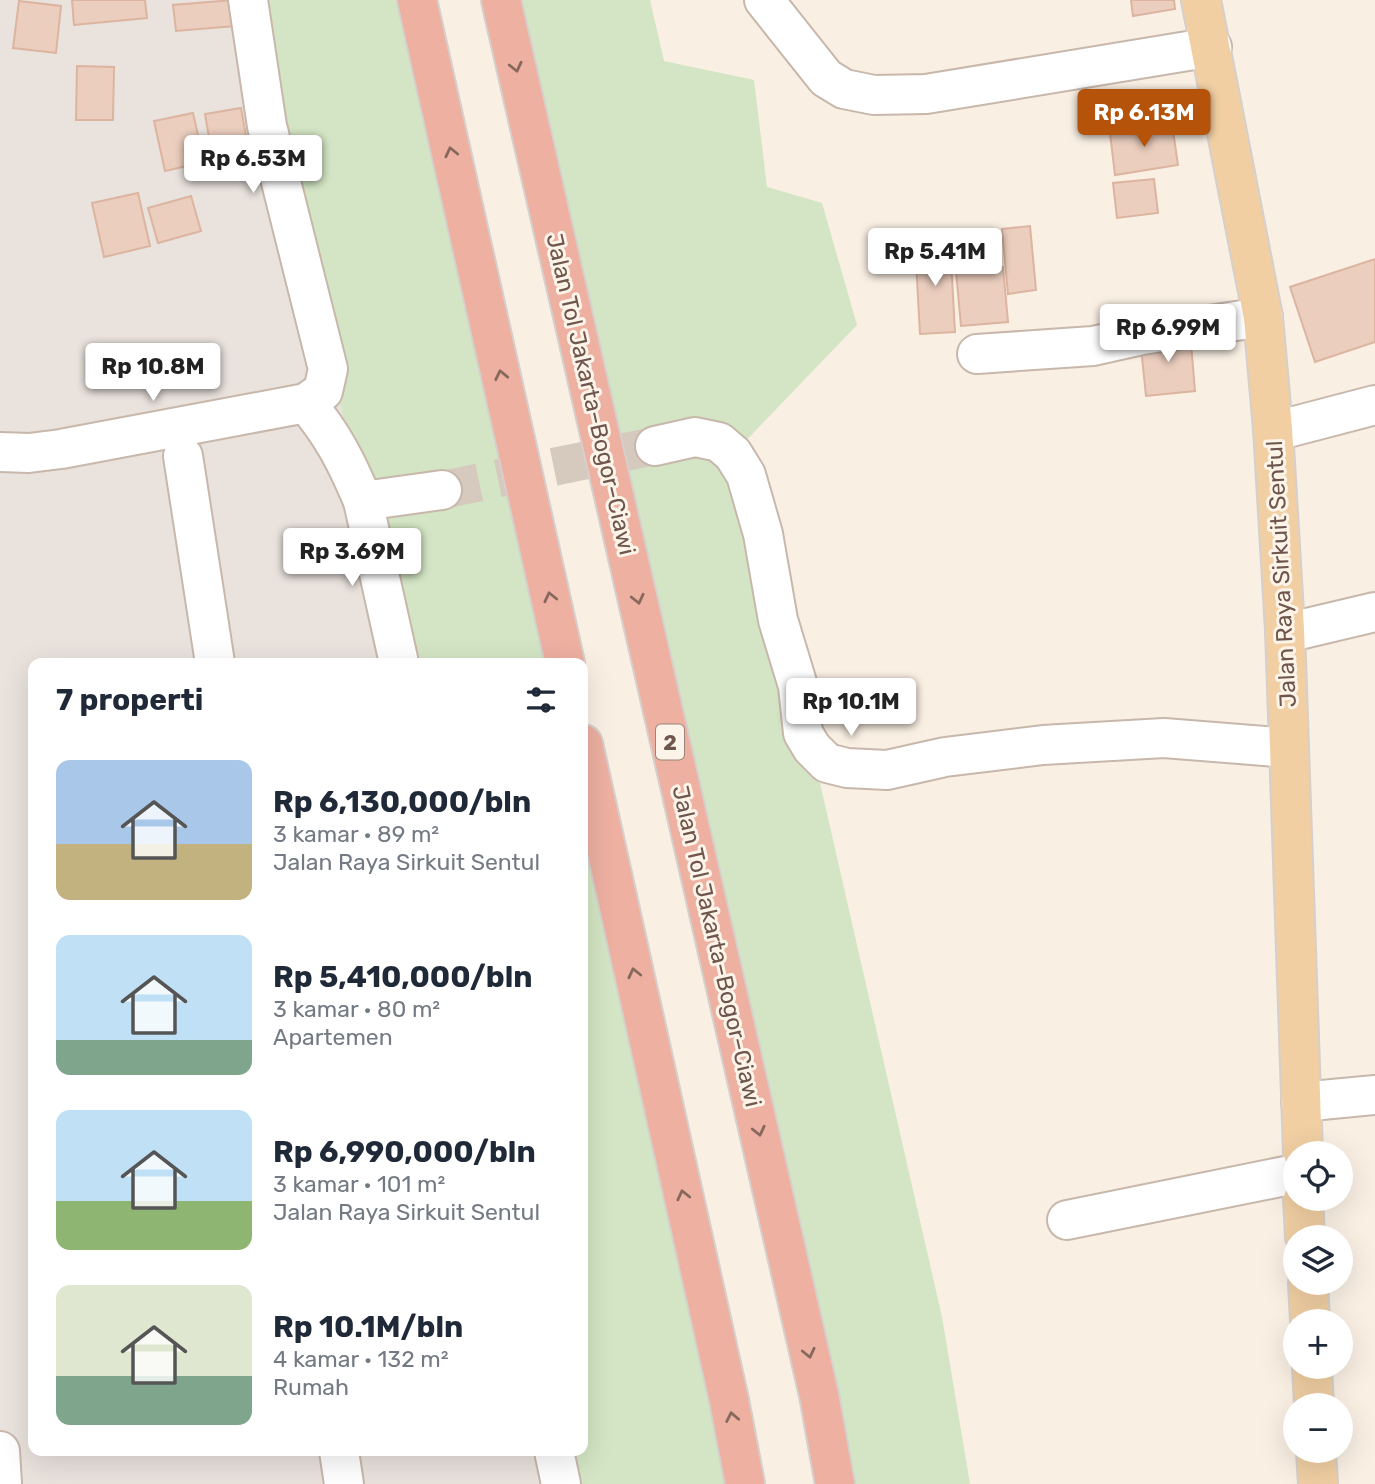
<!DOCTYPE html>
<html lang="id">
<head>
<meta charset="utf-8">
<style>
  body { margin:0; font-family:Rubik,sans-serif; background:#f6f6f7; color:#1f2937; height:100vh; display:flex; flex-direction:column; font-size:26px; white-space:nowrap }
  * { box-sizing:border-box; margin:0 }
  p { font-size:23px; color:#747a83 }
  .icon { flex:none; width:38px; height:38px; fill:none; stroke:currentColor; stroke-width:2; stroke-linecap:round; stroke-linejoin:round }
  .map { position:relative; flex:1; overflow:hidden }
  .drawer { position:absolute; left:28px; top:658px; width:560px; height:798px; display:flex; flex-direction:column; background:#fff; border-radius:14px; box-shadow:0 7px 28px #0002 }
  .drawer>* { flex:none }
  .fabs { position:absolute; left:1283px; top:1141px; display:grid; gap:14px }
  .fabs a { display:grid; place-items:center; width:70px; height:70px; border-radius:50%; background:#fff; box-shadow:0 7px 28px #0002; font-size:35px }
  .price { position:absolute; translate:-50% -60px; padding:0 16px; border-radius:7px; background:#fff; color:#222; font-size:23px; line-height:46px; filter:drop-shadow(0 2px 4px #0008) }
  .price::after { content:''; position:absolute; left:50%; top:42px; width:21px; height:16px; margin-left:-10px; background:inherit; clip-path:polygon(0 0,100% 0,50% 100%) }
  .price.active { background:#b45309; color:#fff }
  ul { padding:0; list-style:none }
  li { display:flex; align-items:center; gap:21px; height:175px; padding:0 28px }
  li span { display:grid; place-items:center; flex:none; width:196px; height:140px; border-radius:14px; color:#555 }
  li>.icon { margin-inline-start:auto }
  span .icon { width:84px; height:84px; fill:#fffc; stroke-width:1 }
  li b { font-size:30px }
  h2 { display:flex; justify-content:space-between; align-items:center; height:84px; padding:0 28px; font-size:30px }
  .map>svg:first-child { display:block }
  .industrial { fill:#e9e2dd }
  .green { fill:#d3e5c4 }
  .building { fill:#ebcebe; stroke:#dcb4a0; stroke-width:2 }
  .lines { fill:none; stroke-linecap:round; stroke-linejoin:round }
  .minor-tunnel { stroke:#d6c9bd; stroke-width:38; stroke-dasharray:38 19; stroke-linecap:butt }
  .minor-casing { stroke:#c8b7ab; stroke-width:42 }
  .major-casing { stroke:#d6d0cd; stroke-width:42 }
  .highway-casing { stroke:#d6d0cd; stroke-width:42 }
  .minor { stroke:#fff; stroke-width:38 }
  .major { stroke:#f1cfa3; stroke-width:38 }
  .highway { stroke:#edb0a1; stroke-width:38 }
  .oneway { stroke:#87685d }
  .labels { text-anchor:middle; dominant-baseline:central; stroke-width:6; stroke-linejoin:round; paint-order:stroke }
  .shield { fill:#fdf4e9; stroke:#99857b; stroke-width:2 }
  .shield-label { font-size:21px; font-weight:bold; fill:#6e564c }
  .street-label { font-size:23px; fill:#6e564c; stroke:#fdf4e9 }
</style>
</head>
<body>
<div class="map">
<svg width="1375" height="1484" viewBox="0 0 1375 1484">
  <rect width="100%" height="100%" fill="#f9efe3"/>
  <!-- industrial -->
  <polygon class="industrial" points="0,0 247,0 348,394 399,663 33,663 33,1451 547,1451 553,1484 0,1484"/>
  <!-- green -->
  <g class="green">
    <polygon points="249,0 417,0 565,663 399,663"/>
    <polygon points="501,0 650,0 664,61 754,80 767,187 822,203 857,325 733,454 812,748 942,1317 970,1484 831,1484"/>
    <polygon points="583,743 744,1484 553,1484 546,1451 583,1451"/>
  </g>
  <!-- building -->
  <g class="building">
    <polygon points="72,0 145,0 147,18 74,25"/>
    <polygon points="233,0 235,26 176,31 173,5"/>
    <polygon points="1131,0 1174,0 1175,9 1133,16"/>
    <polygon points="19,1 61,6 56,53 13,48"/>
    <polygon points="77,66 114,67 113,120 76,120"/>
    <polygon points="241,108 249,153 213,160 205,114"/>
    <polygon points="193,113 204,162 165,171 154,121"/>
    <polygon points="1172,124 1178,165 1115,175 1110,133"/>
    <polygon points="1154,179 1158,213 1117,218 1113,183"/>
    <polygon points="138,193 150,246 104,257 92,203"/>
    <polygon points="191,196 201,231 158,243 148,208"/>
    <polygon points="1030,226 1036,290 1008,294 1002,229"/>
    <polygon points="950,241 955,332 920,334 915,243"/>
    <polygon points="1375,259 1375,342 1315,362 1290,287"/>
    <polygon points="1003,267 1008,322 961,326 956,271"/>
    <polygon points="1190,332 1195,391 1146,396 1140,338"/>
  </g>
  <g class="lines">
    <!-- minor-tunnel -->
    <polyline class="minor-tunnel" points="442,490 655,446"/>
    <defs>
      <g id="minor">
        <polyline points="764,0 826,78 844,89 874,95 926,94 1212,47"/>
        <polyline points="977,354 1093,346 1142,335 1263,317"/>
        <path d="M306 403C333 435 347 463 363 501L442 490"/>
        <polyline points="1273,429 1291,427 1375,405"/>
        <polyline points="655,446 695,437 719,442 733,454 746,475 763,534 778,620 798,686 803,733 812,748 827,763 847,768 887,770 945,757 1043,745 1164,738 1289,748"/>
        <polyline points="0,452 29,453 61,449 306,403 323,391 328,369 267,126 248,0"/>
        <polyline points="183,456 215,663"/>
        <polyline points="363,501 399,663"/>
        <polyline points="1285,630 1303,629 1375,612"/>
        <polyline points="1301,1102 1375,1095"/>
        <polyline points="1067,1220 1295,1174"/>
        <polyline points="0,1451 2,1484"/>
        <polyline points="339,1451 344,1484"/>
        <polyline points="554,1451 561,1484"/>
      </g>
      <g id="major">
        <polyline points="1201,0 1263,317 1273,429 1285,630 1303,1153"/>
        <polyline points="1303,1199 1305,1237"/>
        <polyline points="1308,1283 1310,1321"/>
        <polyline points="1312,1367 1314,1405"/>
        <polyline points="1316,1451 1318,1484"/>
      </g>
      <g id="highway">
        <polyline points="417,0 565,663"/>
        <polyline points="501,0 819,1395 835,1484"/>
        <polyline points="583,744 729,1400 745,1484"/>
      </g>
    </defs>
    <!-- minor casing -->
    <use href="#minor" class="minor-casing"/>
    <!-- major casing -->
    <use href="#major" class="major-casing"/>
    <!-- highway casing -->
    <use href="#highway" class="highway-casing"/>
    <!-- minor -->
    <use href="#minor" class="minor"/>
    <!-- major -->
    <use href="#major" class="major"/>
    <!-- highway -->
    <use href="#highway" class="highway"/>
  </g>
  <!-- one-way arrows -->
  <defs><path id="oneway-chevron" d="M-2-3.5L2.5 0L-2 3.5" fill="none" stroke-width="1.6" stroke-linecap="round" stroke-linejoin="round" transform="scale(1.75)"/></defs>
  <g class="oneway">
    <use href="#oneway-chevron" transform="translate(516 67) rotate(77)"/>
    <use href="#oneway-chevron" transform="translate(451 152) rotate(-103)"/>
    <use href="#oneway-chevron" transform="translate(501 375) rotate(-102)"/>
    <use href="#oneway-chevron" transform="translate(550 597) rotate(-103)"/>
    <use href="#oneway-chevron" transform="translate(638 599) rotate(77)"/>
    <use href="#oneway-chevron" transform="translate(634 973) rotate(-103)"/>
    <use href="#oneway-chevron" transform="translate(759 1131) rotate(77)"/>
    <use href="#oneway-chevron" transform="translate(683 1195) rotate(-103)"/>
    <use href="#oneway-chevron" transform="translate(809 1353) rotate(77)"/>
    <use href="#oneway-chevron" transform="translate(732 1417) rotate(-101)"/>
  </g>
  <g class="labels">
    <!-- shield labels -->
    <rect class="shield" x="656" y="724.5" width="28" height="35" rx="5"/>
    <g class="shield-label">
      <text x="670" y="742">2</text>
    </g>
    <!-- street labels -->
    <g class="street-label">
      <text transform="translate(591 394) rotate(77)">Jalan Tol Jakarta–Bogor–Ciawi</text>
      <text transform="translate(1281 574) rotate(-93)">Jalan Raya Sirkuit Sentul</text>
      <text transform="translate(717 946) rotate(77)">Jalan Tol Jakarta–Bogor–Ciawi</text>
    </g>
  </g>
</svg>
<div class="fabs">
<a><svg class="icon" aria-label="locate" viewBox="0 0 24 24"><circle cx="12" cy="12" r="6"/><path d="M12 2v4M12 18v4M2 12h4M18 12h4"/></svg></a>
<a><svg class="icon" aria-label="layers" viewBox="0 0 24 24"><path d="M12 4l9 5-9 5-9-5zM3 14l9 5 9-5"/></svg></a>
<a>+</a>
<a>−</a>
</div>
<b class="price active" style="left:1144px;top:149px">Rp 6.13M</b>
<b class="price" style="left:253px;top:195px">Rp 6.53M</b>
<b class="price" style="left:935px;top:288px">Rp 5.41M</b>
<b class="price" style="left:1168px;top:364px">Rp 6.99M</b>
<b class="price" style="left:153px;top:403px">Rp 10.8M</b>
<b class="price" style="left:352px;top:588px">Rp 3.69M</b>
<b class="price" style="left:851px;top:738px">Rp 10.1M</b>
<section class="drawer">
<h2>7 properti<svg class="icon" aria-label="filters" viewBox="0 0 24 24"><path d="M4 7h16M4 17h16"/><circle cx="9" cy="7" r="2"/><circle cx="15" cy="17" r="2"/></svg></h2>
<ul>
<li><span style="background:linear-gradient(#a9c7e8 60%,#c2b280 0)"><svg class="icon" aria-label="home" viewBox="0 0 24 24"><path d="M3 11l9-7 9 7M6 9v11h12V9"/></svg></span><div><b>Rp 6,130,000/bln</b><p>3 kamar · 89 m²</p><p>Jalan Raya Sirkuit Sentul</p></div></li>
<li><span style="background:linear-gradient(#bfe0f5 75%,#7fa58c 0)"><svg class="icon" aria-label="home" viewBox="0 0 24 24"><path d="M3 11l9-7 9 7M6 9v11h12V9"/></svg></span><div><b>Rp 5,410,000/bln</b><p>3 kamar · 80 m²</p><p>Apartemen</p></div></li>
<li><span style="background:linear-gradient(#bfe0f5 65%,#8fb573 0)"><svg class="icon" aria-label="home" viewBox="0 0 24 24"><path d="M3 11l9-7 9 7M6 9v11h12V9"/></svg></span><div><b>Rp 6,990,000/bln</b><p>3 kamar · 101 m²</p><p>Jalan Raya Sirkuit Sentul</p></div></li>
<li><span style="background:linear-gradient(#dfe7d0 65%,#7fa58c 0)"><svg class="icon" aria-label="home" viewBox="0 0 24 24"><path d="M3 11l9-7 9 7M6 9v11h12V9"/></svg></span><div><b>Rp 10.1M/bln</b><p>4 kamar · 132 m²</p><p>Rumah</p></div></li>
</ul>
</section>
</div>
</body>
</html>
